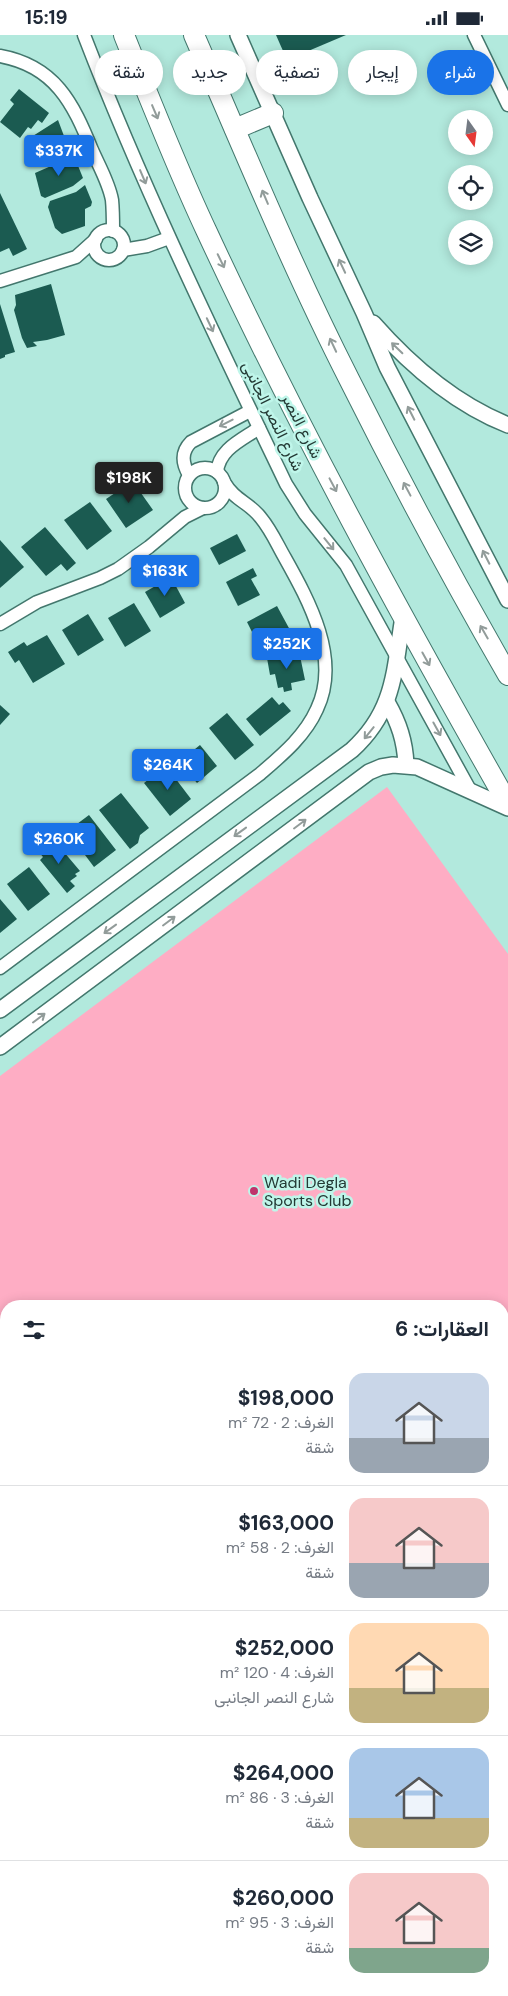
<!DOCTYPE html>
<html lang="ar">
<head>
<meta charset="utf-8">
<style>
  body { margin:0; font-family:"DM Sans",Vazirmatn,sans-serif; background:#f6f6f7; color:#1f2937; direction:rtl; height:100vh; display:flex; flex-direction:column; font-size:19px; white-space:nowrap }
  * { box-sizing:border-box; margin:0 }
  p { font-size:16px; color:#747a83 }
  .icon { flex:none; width:28px; height:28px; fill:none; stroke:currentColor; stroke-width:2; stroke-linecap:round; stroke-linejoin:round }
  .map { position:relative; flex:1; overflow:hidden; direction:ltr }
  .sheet { position:absolute; left:0px; top:1265px; width:509px; height:696px; display:flex; flex-direction:column; background:#fff; border-radius:20px 20px 0 0; box-shadow:0 2px 12px #0003; direction:rtl }
  .sheet>* { flex:none }
  .banner { position:absolute; left:15px; top:15px; width:479px; height:45px; direction:rtl; display:flex; gap:10px }
  .needle { width:32px; rotate:166deg }
  .buttons { position:absolute; left:448px; top:75px; display:grid; gap:10px }
  .buttons a { display:grid; place-items:center; width:45px; height:45px; border-radius:50%; background:#fff; box-shadow:0 2px 12px #0003; font-size:25px }
  .price { position:absolute; translate:-50% -42px; padding:0 11px; border-radius:5px; background:#1a73e8; color:#fff; font-size:16px; line-height:32px; filter:drop-shadow(0 1px 2px #0008) }
  .price::after { content:''; position:absolute; left:50%; top:30px; width:15px; height:11px; margin-left:-8px; background:inherit; clip-path:polygon(0 0,100% 0,50% 100%) }
  .price.current { background:#222; color:#fff }
  ul { padding:0; list-style:none }
  li { display:flex; align-items:center; gap:15px; height:125px; padding:0 20px }
  li+li { border-top:1px solid #e0e1e3 }
  li span { display:grid; place-items:center; flex:none; width:140px; height:100px; border-radius:15px; color:#555 }
  li>.icon { margin-inline-start:auto }
  span .icon { width:60px; height:60px; fill:#fffc; stroke-width:1 }
  li b { font-size:21px }
  h2 { display:flex; justify-content:space-between; align-items:center; height:60px; padding:0 20px; font-size:21px }
  .tag { padding:0 18px; border-radius:22px; background:#fff; box-shadow:0 2px 12px #0003; font-size:18px; line-height:45px }
  .tag.current { background:#1a73e8; color:#fff }
  .status { display:flex; justify-content:space-between; align-items:center; height:35px; padding:0 25px; background:#fff; direction:ltr }
  .status svg { height:14px; fill:currentColor }
  .map>svg:first-child { display:block }
  .green { fill:#feadc4 }
  .building { fill:#1b5b51 }
  .lines { fill:none; stroke-linecap:round; stroke-linejoin:round }
  .minor-casing { stroke:#43776d; stroke-width:15 }
  .tertiary-casing { stroke:#43776d; stroke-width:18 }
  .primary-casing { stroke:#43776d; stroke-width:22 }
  .minor { stroke:#fff; stroke-width:12 }
  .tertiary { stroke:#fff; stroke-width:15 }
  .primary { stroke:#fff; stroke-width:20 }
  .oneway { stroke:#929c9a }
  .poi-dot { fill:#bf346b; stroke:#bff6ea; stroke-width:2 }
  .labels { text-anchor:middle; dominant-baseline:central; stroke-width:5; stroke-linejoin:round; paint-order:stroke }
  .street-label { font-size:16px; fill:#243a35; stroke:#bff6ea }
  .poi-label { font-size:16px; fill:#243a35; stroke:#bff6ea; text-anchor:start }
</style>
</head>
<body>
<div class="status"><b>15:19</b><svg viewBox="0 0 49 12"><path d="M0 12V9h3v3zM5 12V6h3v6zM10 12V3h3v9zM15 12V0h3v12zM26 1h20v11H26zM47 4h2v5h-2z"/></svg></div>
<div class="map">
<svg width="508" height="1961" viewBox="0 0 508 1961">
  <rect width="100%" height="100%" fill="#b2e9dd"/>
  <!-- green -->
  <g class="green">
    <polygon points="387,752 508,919 508,1413 503,1417 502,1271 6,1271 6,1784 0,1788 0,1041"/>
    <polygon points="508,1506 508,1961 449,1961 444,1955 502,1955 502,1510"/>
  </g>
  <!-- building -->
  <g class="building">
    <polygon points="276,0 346,0 287,25"/>
    <polygon points="19,54 49,78 42,88 38,85 31,94 28,92 20,103 0,87 14,69 10,65"/>
    <polygon points="58,85 70,117 48,124 33,132 27,122 25,106"/>
    <polygon points="74,121 83,143 73,151 45,163 41,161 35,138"/>
    <polygon points="85,150 92,167 91,171 85,174 85,191 62,199 55,193 48,172 50,166 76,157"/>
    <polygon points="0,158 27,214 13,221 9,213 0,217"/>
    <polygon points="51,249 65,300 47,305 33,307 37,311 27,313 22,303 14,275 16,270 15,260"/>
    <polygon points="0,269 15,317 5,320 5,322 0,324"/>
    <polygon points="131,444 153,475 126,493 106,464 115,458 114,456"/>
    <polygon points="90,467 112,496 87,515 64,485"/>
    <polygon points="45,492 76,528 67,536 61,529 46,541 21,512"/>
    <polygon points="237,499 246,516 219,530 210,513"/>
    <polygon points="0,505 24,532 0,553"/>
    <polygon points="253,533 257,541 251,544 260,560 238,571 226,547"/>
    <polygon points="171,542 185,568 160,583 145,557"/>
    <polygon points="134,568 151,596 125,612 108,583"/>
    <polygon points="277,571 290,595 281,600 278,595 257,607 247,587"/>
    <polygon points="88,579 104,605 78,621 62,595"/>
    <polygon points="47,600 65,629 33,648 19,625 15,628 8,617 24,607 27,611"/>
    <polygon points="299,616 305,645 291,648 292,655 284,657 283,652 278,653 275,639 270,640 267,623"/>
    <polygon points="272,662 279,670 283,667 291,676 260,701 246,684"/>
    <polygon points="0,670 10,679 0,690"/>
    <polygon points="227,678 254,710 235,725 209,693"/>
    <polygon points="200,710 217,731 197,748 179,727"/>
    <polygon points="166,731 191,764 170,781 144,748"/>
    <polygon points="121,758 149,793 140,800 138,808 130,814 99,775"/>
    <polygon points="89,780 116,815 94,832 82,816 84,814 69,795"/>
    <polygon points="53,804 80,836 75,839 77,841 70,846 75,851 67,858 40,825 43,822 38,816"/>
    <polygon points="29,832 50,859 28,876 7,849"/>
    <polygon points="0,864 17,884 0,898"/>
  </g>
  <g class="lines">
    <defs>
      <g id="minor">
        <path d="M84 0C143 153 215 301 286 449L305 479 346 530 470 755"/>
        <polyline points="474,0 508,70"/>
        <path d="M0 21C55 31 73 68 92 115 99 131 109 148 112 165 113 175 113 186 113 196"/>
        <circle cx="109" cy="210" r="15"/>
        <polyline points="123,215 147,211 169,203"/>
        <polyline points="0,246 76,222 96,204"/>
        <circle cx="205" cy="453" r="20"/>
        <path d="M217 437C219 414 242 405 259 393"/>
        <path d="M189 440C182 428 181 417 191 407L250 376"/>
        <polyline points="0,589 37,567 100,543 118,534 149,512 185,482 203,473"/>
        <path d="M0 933 260 739C282 720 305 701 317 674 341 624 309 566 285 523 277 509 271 495 261 483 249 467 235 466 224 447"/>
      </g>
      <g id="tertiary">
        <polyline points="238,0 310,163 364,278 387,332 508,565"/>
        <path d="M373 288C410 330 455 369 508 390"/>
        <path d="M387 667C399 688 405 706 406 730"/>
        <path d="M0 975 352 715C395 676 394 636 403 582"/>
        <polyline points="0,1012 369,737 381,732 393,730 417,732 508,773"/>
      </g>
      <g id="primary">
        <path d="M124 0C150 65 176 131 206 195 297 391 401 581 508 769"/>
        <path d="M194 0C244 115 292 232 349 344 399 444 452 543 508 640"/>
        <polyline points="235,94 273,78"/>
      </g>
    </defs>
    <!-- minor casing -->
    <use href="#minor" class="minor-casing"/>
    <!-- tertiary casing -->
    <use href="#tertiary" class="tertiary-casing"/>
    <!-- primary casing -->
    <use href="#primary" class="primary-casing"/>
    <!-- minor -->
    <use href="#minor" class="minor"/>
    <!-- tertiary -->
    <use href="#tertiary" class="tertiary"/>
    <!-- primary -->
    <use href="#primary" class="primary"/>
  </g>
  <!-- one-way arrows -->
  <defs><path id="oneway-shaft" d="M-6 0H5M1.5-3L5.5 0L1.5 3" fill="none" stroke-width="1.6" stroke-linecap="round" stroke-linejoin="round" transform="scale(1.25)"/></defs>
  <g class="oneway">
    <use href="#oneway-shaft" transform="translate(155 77) rotate(67)"/>
    <use href="#oneway-shaft" transform="translate(143 142) rotate(67)"/>
    <use href="#oneway-shaft" transform="translate(265 162) rotate(-113)"/>
    <use href="#oneway-shaft" transform="translate(221 226) rotate(64)"/>
    <use href="#oneway-shaft" transform="translate(342 231) rotate(-115)"/>
    <use href="#oneway-shaft" transform="translate(210 290) rotate(65)"/>
    <use href="#oneway-shaft" transform="translate(333 310) rotate(-115)"/>
    <use href="#oneway-shaft" transform="translate(397 313) rotate(-136)"/>
    <use href="#oneway-shaft" transform="translate(411 378) rotate(-117)"/>
    <use href="#oneway-shaft" transform="translate(226 388) rotate(153)"/>
    <use href="#oneway-shaft" transform="translate(333 450) rotate(62)"/>
    <use href="#oneway-shaft" transform="translate(407 454) rotate(-118)"/>
    <use href="#oneway-shaft" transform="translate(329 509) rotate(51)"/>
    <use href="#oneway-shaft" transform="translate(486 522) rotate(-117)"/>
    <use href="#oneway-shaft" transform="translate(484 597) rotate(-120)"/>
    <use href="#oneway-shaft" transform="translate(426 624) rotate(61)"/>
    <use href="#oneway-shaft" transform="translate(437 694) rotate(61)"/>
    <use href="#oneway-shaft" transform="translate(369 698) rotate(129)"/>
    <use href="#oneway-shaft" transform="translate(300 789) rotate(-37)"/>
    <use href="#oneway-shaft" transform="translate(240 797) rotate(144)"/>
    <use href="#oneway-shaft" transform="translate(169 886) rotate(-37)"/>
    <use href="#oneway-shaft" transform="translate(110 894) rotate(144)"/>
    <use href="#oneway-shaft" transform="translate(39 983) rotate(-37)"/>
  </g>
  <!-- markers -->
  <circle class="poi-dot" cx="254" cy="1156" r="5"/>
  <g class="labels">
    <!-- street labels -->
    <g class="street-label">
      <text transform="translate(273 381) rotate(64)">شارع النصر الجانبى</text>
      <text transform="translate(302 391) rotate(63)">شارع النصر</text>
    </g>
    <!-- poi labels -->
    <g class="poi-label">
      <text x="264" y="1147">Wadi Degla<tspan x="264" dy="18">Sports Club</tspan></text>
    </g>
  </g>
</svg>
<div class="buttons">
<a><svg class="needle" viewBox="-14 -14 28 28"><path d="M0-13l5 13h-10z" fill="#e53935"/><path d="M0 13l5-13h-10z" fill="#747a83"/></svg></a>
<a><svg class="icon" aria-label="locate" viewBox="0 0 24 24"><circle cx="12" cy="12" r="6"/><path d="M12 2v4M12 18v4M2 12h4M18 12h4"/></svg></a>
<a><svg class="icon" aria-label="layers" viewBox="0 0 24 24"><path d="M12 4l9 5-9 5-9-5zM3 14l9 5 9-5"/></svg></a>
</div>
<b class="price" style="left:59px;top:142px">$337K</b>
<b class="price current" style="left:129px;top:469px">$198K</b>
<b class="price" style="left:165px;top:562px">$163K</b>
<b class="price" style="left:287px;top:635px">$252K</b>
<b class="price" style="left:168px;top:756px">$264K</b>
<b class="price" style="left:59px;top:830px">$260K</b>
<div class="banner">
<a class="tag current">شراء</a>
<a class="tag">إيجار</a>
<a class="tag">تصفية</a>
<a class="tag">جديد</a>
<a class="tag">شقة</a>
</div>
<section class="sheet">
<h2>العقارات: 6<svg class="icon" aria-label="filters" viewBox="0 0 24 24"><path d="M4 7h16M4 17h16"/><circle cx="9" cy="7" r="2"/><circle cx="15" cy="17" r="2"/></svg></h2>
<ul>
<li><span style="background:linear-gradient(#c9d6e8 65%,#9aa5b1 0)"><svg class="icon" aria-label="home" viewBox="0 0 24 24"><path d="M3 11l9-7 9 7M6 9v11h12V9"/></svg></span><div><b>$198,000</b><p>الغرف: 2 · 72 m²</p><p>شقة</p></div></li>
<li><span style="background:linear-gradient(#f6c9c9 65%,#9aa5b1 0)"><svg class="icon" aria-label="home" viewBox="0 0 24 24"><path d="M3 11l9-7 9 7M6 9v11h12V9"/></svg></span><div><b>$163,000</b><p>الغرف: 2 · 58 m²</p><p>شقة</p></div></li>
<li><span style="background:linear-gradient(#ffd9b3 65%,#c2b280 0)"><svg class="icon" aria-label="home" viewBox="0 0 24 24"><path d="M3 11l9-7 9 7M6 9v11h12V9"/></svg></span><div><b>$252,000</b><p>الغرف: 4 · 120 m²</p><p>شارع النصر الجانبى</p></div></li>
<li><span style="background:linear-gradient(#a9c7e8 70%,#c2b280 0)"><svg class="icon" aria-label="home" viewBox="0 0 24 24"><path d="M3 11l9-7 9 7M6 9v11h12V9"/></svg></span><div><b>$264,000</b><p>الغرف: 3 · 86 m²</p><p>شقة</p></div></li>
<li><span style="background:linear-gradient(#f6c9c9 75%,#7fa58c 0)"><svg class="icon" aria-label="home" viewBox="0 0 24 24"><path d="M3 11l9-7 9 7M6 9v11h12V9"/></svg></span><div><b>$260,000</b><p>الغرف: 3 · 95 m²</p><p>شقة</p></div></li>
</ul>
</section>
</div>
</body>
</html>
